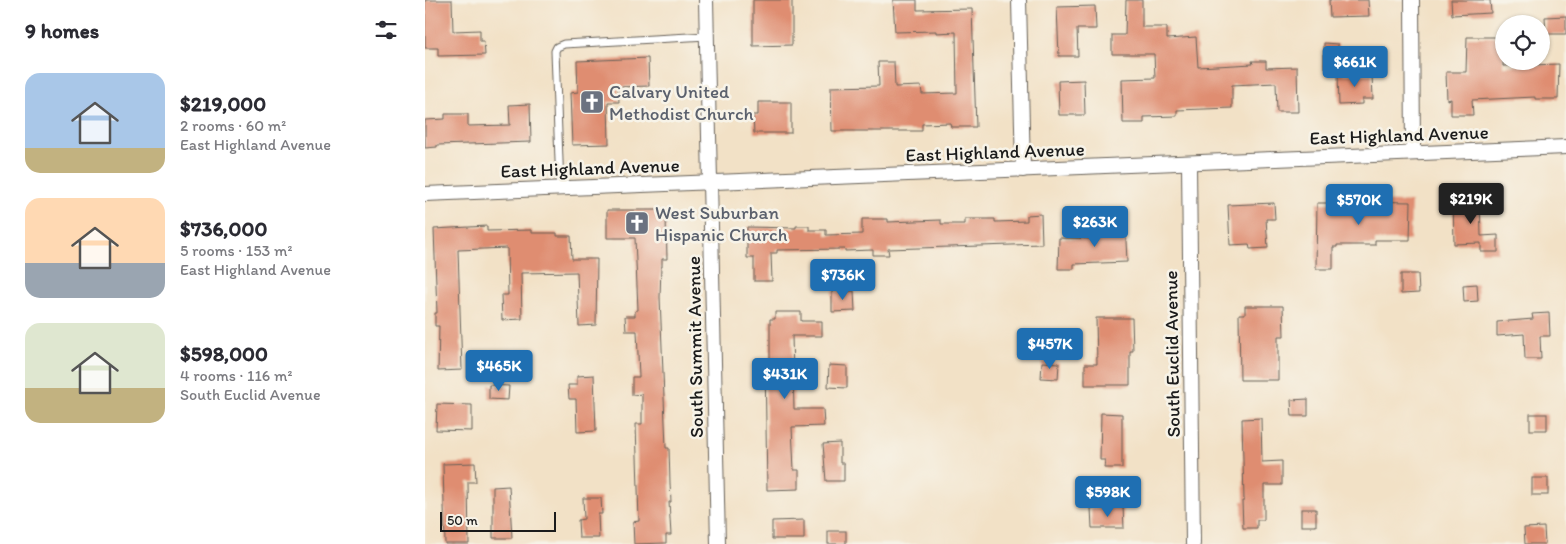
<!DOCTYPE html>
<html lang="en">
<head>
<meta charset="utf-8">
<style>
  body { margin:0; font-family:Itim,sans-serif; background:#f2f2f3; color:#2b2b33; height:100vh; display:flex; flex-direction:column; font-size:19px; white-space:nowrap }
  * { box-sizing:border-box; margin:0 }
  p { font-size:16px; color:#7c7c81 }
  .icon { flex:none; width:28px; height:28px; fill:none; stroke:currentColor; stroke-width:2; stroke-linecap:round; stroke-linejoin:round }
  .map { position:relative; flex:1; overflow:hidden }
  .panel { display:flex; flex-direction:column; background:#fff; width:425px }
  .panel>* { flex:none }
  .fabs { position:absolute; left:1070px; top:15px; display:grid; gap:10px }
  .fabs a { display:grid; place-items:center; width:55px; height:55px; border-radius:50%; background:#fff; box-shadow:0 1px 4px #0004; font-size:25px }
  .scale { position:absolute; left:15px; bottom:12px; width:116px; box-sizing:border-box; padding-left:5px; border:2px solid #1c1c1c; border-top:0; font-size:14px; line-height:18px; white-space:nowrap; color:#1c1c1c; -webkit-text-stroke:4px #f7f3e8; paint-order:stroke }
  .price { position:absolute; translate:-50% -42px; padding:0 11px; border-radius:5px; background:#1f6fb2; color:#fff; font-size:16px; line-height:32px; filter:drop-shadow(0 1px 2px #0008) }
  .price::after { content:''; position:absolute; left:50%; top:30px; width:15px; height:11px; margin-left:-8px; background:inherit; clip-path:polygon(0 0,100% 0,50% 100%) }
  .price.on { background:#222; color:#fff }
  ul { padding:0; list-style:none }
  li { display:flex; align-items:center; gap:15px; height:125px; padding:0 25px }
  li span { display:grid; place-items:center; flex:none; width:140px; height:100px; border-radius:15px; color:#555 }
  li>.icon { margin-inline-start:auto }
  span .icon { width:60px; height:60px; fill:#fffc; stroke-width:1 }
  li b { font-size:21px }
  h2 { display:flex; justify-content:space-between; align-items:center; height:60px; padding:0 25px; font-size:21px }
  main { display:flex; flex:1; min-height:0 }
  .map>svg:first-child { display:block }
  .building { fill:#df8d71 }
  .lines { fill:none; stroke-linecap:round; stroke-linejoin:round }
  .lane-casing { stroke:#676158; stroke-width:9 }
  .street-casing { stroke:#676158; stroke-width:16 }
  .lane { stroke:#fff; stroke-width:7 }
  .street { stroke:#fff; stroke-width:14 }
  .labels { text-anchor:middle; dominant-baseline:central; stroke-width:5; stroke-linejoin:round; paint-order:stroke }
  .worship-label { font-size:19px; fill:#5b616d; stroke:#f7f3e8; text-anchor:start }
  .street-label { font-size:19px; fill:#1c1c1c; stroke:#f7f3e8 }
</style>
</head>
<body>
<main>
<section class="panel">
<h2>9 homes<svg class="icon" aria-label="filters" viewBox="0 0 24 24"><path d="M4 7h16M4 17h16"/><circle cx="9" cy="7" r="2"/><circle cx="15" cy="17" r="2"/></svg></h2>
<ul>
<li><span style="background:linear-gradient(#a9c7e8 75%,#c2b280 0)"><svg class="icon" aria-label="home" viewBox="0 0 24 24"><path d="M3 11l9-7 9 7M6 9v11h12V9"/></svg></span><div><b>$219,000</b><p>2 rooms · 60 m²</p><p>East Highland Avenue</p></div></li>
<li><span style="background:linear-gradient(#ffd9b3 65%,#9aa5b1 0)"><svg class="icon" aria-label="home" viewBox="0 0 24 24"><path d="M3 11l9-7 9 7M6 9v11h12V9"/></svg></span><div><b>$736,000</b><p>5 rooms · 153 m²</p><p>East Highland Avenue</p></div></li>
<li><span style="background:linear-gradient(#dfe7d0 65%,#c2b280 0)"><svg class="icon" aria-label="home" viewBox="0 0 24 24"><path d="M3 11l9-7 9 7M6 9v11h12V9"/></svg></span><div><b>$598,000</b><p>4 rooms · 116 m²</p><p>South Euclid Avenue</p></div></li>
</ul>
</section>
<div class="map">
<svg width="1141" height="544" viewBox="0 0 1141 544">
  <rect width="100%" height="100%" fill="#f7f3e8"/>
  <filter id="ink" filterUnits="userSpaceOnUse"><feTurbulence type="fractalNoise" baseFrequency=".02" numOctaves="2"/><feDisplacementMap in="SourceGraphic" scale="10" xChannelSelector="R" yChannelSelector="G"/><feConvolveMatrix kernelMatrix="1 2 1 2 8 2 1 2 1" color-interpolation-filters="sRGB"/></filter>
  <filter id="wash" filterUnits="userSpaceOnUse"><feTurbulence type="fractalNoise" baseFrequency=".0096" numOctaves="4" result="noise"/><feDisplacementMap in="SourceGraphic" scale="20" xChannelSelector="R" yChannelSelector="G"/><feGaussianBlur stdDeviation="1.12" result="paint"/><feColorMatrix in="noise" values="0 0 0 0 0 0 0 0 0 0 0 0 0 0 0 0 0 1.4 0 .05"/><feComposite in="paint" operator="in"/></filter>
  <g filter="url(#wash)">
    <rect width="100%" height="100%" fill="#f2e1c6"/>
    <g id="blocks">
      <!-- building -->
      <g class="building">
        <polygon points="0,0 27,0 28,31 55,30 55,41 59,41 60,55 13,56 13,48 0,48"/>
        <polygon points="328,0 367,0 367,45 328,46"/>
        <polygon points="468,0 492,0 492,10 547,9 551,127 526,127 525,123 497,124 497,131 407,131 406,87 454,86 453,62 469,62 470,87 496,86 497,94 532,93 531,32 511,33 511,31 470,32"/>
        <polygon points="701,0 717,0 717,27 742,27 742,39 771,37 773,67 828,64 827,61 841,61 841,68 872,67 873,112 852,112 851,83 807,85 807,108 752,110 752,116 719,117 719,123 698,123 697,79 730,78 729,54 687,54 687,35 700,35"/>
        <polygon points="904,0 943,0 944,16 905,17"/>
        <polygon points="1026,0 1065,0 1066,13 1027,15"/>
        <polygon points="670,6 671,29 652,29 653,56 634,56 632,7"/>
        <polygon points="1141,16 1141,34 1121,34 1120,17"/>
        <polygon points="1042,37 1079,37 1078,66 1134,64 1133,99 1110,99 1110,97 1047,100 1048,115 1026,115 1026,99 1022,100 1021,72 1041,72"/>
        <polygon points="899,43 913,44 913,67 899,67"/>
        <polygon points="223,58 224,86 193,87 194,102 183,102 184,144 147,145 145,93 153,92 152,61"/>
        <polygon points="913,74 947,74 948,99 937,99 937,104 914,105"/>
        <polygon points="659,80 660,115 634,115 633,81"/>
        <polygon points="333,102 366,102 366,133 329,133 328,115 333,115"/>
        <polygon points="105,104 106,142 12,145 12,147 0,148 0,120 20,119 20,114 43,114 43,126 85,125 84,105"/>
        <polygon points="1055,198 1056,236 1073,235 1073,252 1056,252 1056,243 1029,244 1028,199"/>
        <polygon points="929,201 986,202 985,240 950,240 950,245 912,245 912,247 908,247 908,269 891,269 892,203 929,203"/>
        <polygon points="849,203 850,219 841,219 843,248 825,249 824,244 805,245 803,205"/>
        <polygon points="182,210 234,210 234,217 241,217 242,259 237,259 237,267 236,267 235,297 241,448 244,448 245,483 246,502 244,502 246,535 241,535 241,543 209,544 208,522 214,521 211,424 217,424 217,394 207,395 207,377 214,377 212,331 201,331 200,316 210,316 210,311 213,310 210,238 182,238"/>
        <polygon points="616,214 617,244 463,249 464,255 448,255 448,250 420,251 420,249 352,250 352,253 346,253 347,281 329,281 329,258 322,258 322,227 371,228 371,226 384,226 384,230 401,230 401,235 437,234 437,219 463,219 463,222 516,220 516,224 540,224 540,219 570,219 570,222 602,221 602,215"/>
        <polygon points="685,220 700,220 702,262 649,264 649,269 633,269 634,238 671,239 671,232 686,232"/>
        <polygon points="62,226 62,231 107,230 107,233 132,233 132,236 146,236 147,259 172,259 171,325 154,326 152,272 96,273 97,319 77,320 76,295 83,295 82,248 33,250 37,370 13,371 14,326 10,326 10,313 12,313 9,229"/>
        <polygon points="976,274 993,274 994,293 976,294"/>
        <polygon points="1052,284 1053,301 1039,302 1038,285"/>
        <polygon points="407,291 429,291 430,311 407,312"/>
        <polygon points="820,306 858,306 859,336 853,336 853,380 815,380 814,314 820,314"/>
        <polygon points="350,312 376,312 376,321 397,321 397,336 367,336 369,409 398,409 399,426 367,427 369,470 374,470 374,489 342,490 340,360 345,360 345,319 350,319"/>
        <polygon points="1124,313 1125,336 1115,336 1116,359 1100,359 1099,334 1072,336 1072,322 1108,319 1107,314"/>
        <polygon points="671,318 707,318 708,351 705,351 705,385 660,385 660,364 672,364"/>
        <polygon points="617,362 634,363 633,379 616,378"/>
        <polygon points="404,365 422,366 422,388 403,387"/>
        <polygon points="169,375 171,431 152,432 151,399 144,399 143,385 152,385 152,376"/>
        <polygon points="64,385 84,386 83,400 64,399"/>
        <polygon points="883,399 883,416 867,416 866,400"/>
        <polygon points="12,404 47,405 47,431 11,430"/>
        <polygon points="676,413 697,414 697,468 679,468 680,460 675,460"/>
        <rect x="1105" y="414" width="17" height="16"/>
        <polygon points="836,418 837,462 857,461 857,485 839,485 839,520 832,520 832,528 818,528 817,501 819,501 817,419"/>
        <polygon points="415,443 415,463 419,463 419,481 401,481 398,444"/>
        <polygon points="50,463 51,482 43,482 44,544 20,544 18,464"/>
        <rect x="1107" y="478" width="16" height="17"/>
        <polygon points="84,486 87,538 68,538 68,487"/>
        <polygon points="158,498 176,498 177,514 173,514 174,538 154,538 153,520 159,519"/>
        <polygon points="698,507 699,528 667,528 666,508"/>
        <rect x="876" y="509" width="15" height="17"/>
        <polygon points="379,520 379,539 347,539 347,521"/>
        <polygon points="1119,527 1120,544 1100,544 1099,528"/>
        <rect x="403" y="531" width="18" height="13"/>
      </g>
    </g>
  </g>
  <g filter="url(#ink)">
    <use href="#blocks" fill-opacity="0" stroke="#676158" stroke-width="1"/>
    <g class="lines">
      <defs>
        <polyline id="lane" points="135,188 130,51 132,47 139,44 282,36"/>
        <g id="street">
          <polyline points="281,0 293,544"/>
          <polyline points="594,0 598,170"/>
          <polyline points="987,0 988,153"/>
          <polyline points="764,163 768,544"/>
          <polyline points="0,194 1141,147"/>
        </g>
      </defs>
      <!-- lane casing -->
      <use href="#lane" class="lane-casing"/>
      <!-- street casing -->
      <use href="#street" class="street-casing"/>
      <!-- lane -->
      <use href="#lane" class="lane"/>
      <!-- street -->
      <use href="#street" class="street"/>
    </g>
  </g>
  <!-- icons -->
  <defs>
    <symbol id="church-square" viewBox="-11 -11 22 22"><rect x="-9" y="-9" width="18" height="18" rx="4" fill="#6b7280" stroke="#f7f3e8"/><path d="M-1.2-6h2.4v3.5h3.3v2.4h-3.3V6h-2.4V-.1h-3.3v-2.4h3.3Z" fill="#fff"/></symbol>
  </defs>
  <g fill-rule="evenodd">
    <use href="#church-square" x="153" y="88" width="28" height="28"/>
    <use href="#church-square" x="198" y="209" width="28" height="28"/>
  </g>
  <g class="labels">
    <!-- worship labels -->
    <g class="worship-label">
      <text x="184" y="91">Calvary United<tspan x="184" dy="22">Methodist Church</tspan></text>
      <text x="230" y="212">West Suburban<tspan x="230" dy="22">Hispanic Church</tspan></text>
    </g>
    <!-- street labels -->
    <g class="street-label">
      <text transform="translate(974 135) rotate(-2)">East Highland Avenue</text>
      <text transform="translate(570 152) rotate(-2)">East Highland Avenue</text>
      <text transform="translate(165 168) rotate(-2)">East Highland Avenue</text>
      <text transform="translate(270 347) rotate(-91)">South Summit Avenue</text>
      <text transform="translate(747 354) rotate(-91)">South Euclid Avenue</text>
    </g>
  </g>
</svg>
<div class="fabs">
<a><svg class="icon" aria-label="locate" viewBox="0 0 24 24"><circle cx="12" cy="12" r="6"/><path d="M12 2v4M12 18v4M2 12h4M18 12h4"/></svg></a>
</div>
<div class="scale">50 m</div>
<b class="price" style="left:930px;top:88px">$661K</b>
<b class="price on" style="left:1046px;top:225px">$219K</b>
<b class="price" style="left:934px;top:226px">$570K</b>
<b class="price" style="left:670px;top:248px">$263K</b>
<b class="price" style="left:418px;top:301px">$736K</b>
<b class="price" style="left:625px;top:370px">$457K</b>
<b class="price" style="left:74px;top:392px">$465K</b>
<b class="price" style="left:360px;top:400px">$431K</b>
<b class="price" style="left:683px;top:518px">$598K</b>
</div>
</main>
</body>
</html>
